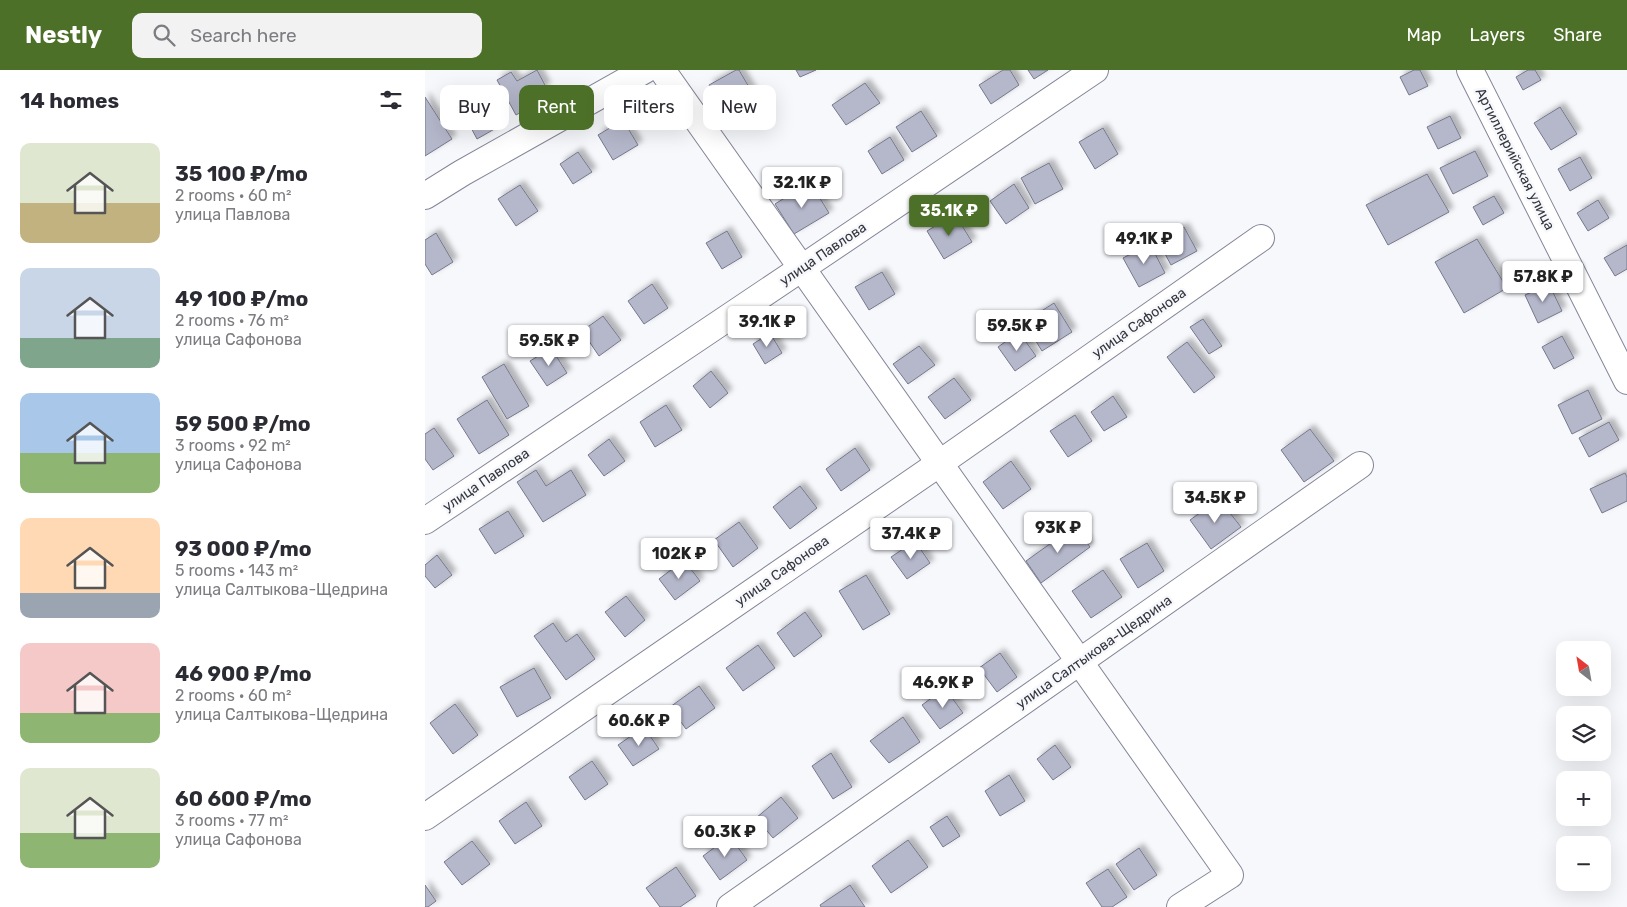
<!DOCTYPE html>
<html lang="en">
<head>
<meta charset="utf-8">
<style>
  body { margin:0; font-family:Rubik,sans-serif; background:#f2f2f3; color:#2b2b33; height:100vh; display:flex; flex-direction:column; font-size:19px; white-space:nowrap }
  * { box-sizing:border-box; margin:0 }
  p { font-size:16px; color:#7c7c81 }
  .icon { flex:none; width:28px; height:28px; fill:none; stroke:currentColor; stroke-width:2; stroke-linecap:round; stroke-linejoin:round }
  .map { position:relative; flex:1; overflow:hidden }
  .sheet { display:flex; flex-direction:column; background:#fff; width:425px }
  .sheet>* { flex:none }
  .hud { position:absolute; left:15px; top:15px; width:475px; height:45px; display:flex; gap:10px }
  .needle { width:32px; rotate:329deg }
  .fabs { position:absolute; left:1131px; top:571px; display:grid; gap:10px }
  .fabs a { display:grid; place-items:center; width:55px; height:55px; border-radius:10px; background:#fff; box-shadow:0 5px 20px #0002; font-size:25px }
  .price { position:absolute; translate:-50% -42px; padding:0 11px; border-radius:5px; background:#fff; color:#222; font-size:16px; line-height:32px; filter:drop-shadow(0 1px 2px #0008) }
  .price::after { content:''; position:absolute; left:50%; top:30px; width:15px; height:11px; margin-left:-8px; background:inherit; clip-path:polygon(0 0,100% 0,50% 100%) }
  .price.selected { background:#4d7029; color:#fff }
  ul { padding:0; list-style:none }
  li { display:flex; align-items:center; gap:15px; height:125px; padding:0 20px }
  li span { display:grid; place-items:center; flex:none; width:140px; height:100px; border-radius:10px; color:#555 }
  li>.icon { margin-inline-start:auto }
  span .icon { width:60px; height:60px; fill:#fffc; stroke-width:1 }
  li b { font-size:21px }
  h2 { display:flex; justify-content:space-between; align-items:center; height:60px; padding:0 20px; font-size:21px }
  .chip { padding:0 18px; border-radius:10px; background:#fff; box-shadow:0 5px 20px #0002; font-size:18px; line-height:45px }
  .chip.selected { background:#4d7029; color:#fff }
  header { display:flex; align-items:center; gap:30px; box-sizing:border-box; height:70px; padding:0 25px; background:#4d7029; color:#fff }
  header strong { font-size:24px }
  nav { display:flex; gap:28px; margin-inline-start:auto; font-size:18px }
  .search { width:350px; height:45px; background:#f2f2f3; display:flex; align-items:center; gap:12px; box-sizing:border-box; padding:0 18px; border-radius:10px; color:#7c7c81; font-size:19px }
  main { display:flex; flex:1; min-height:0 }
  .map>svg:first-child { display:block }
  .building { fill:#b5b7cb; stroke:#76788a; filter:url(#shadow) }
  .lines { fill:none; stroke-linecap:round; stroke-linejoin:round }
  .minor-casing { stroke:#848699; stroke-width:28 }
  .minor { stroke:#fff; stroke-width:26 }
  .labels { text-anchor:middle; dominant-baseline:central; stroke-width:5; stroke-linejoin:round; paint-order:stroke }
  .street-label { font-size:14px; fill:#34353d; stroke:#f7f8fc }
</style>
</head>
<body>
<header>
<strong>Nestly</strong>
<div class="search"><svg class="icon" aria-label="search" viewBox="0 0 24 24"><circle cx="10" cy="10" r="6"/><path d="M15 15l6 6"/></svg>Search here</div>
<nav><a>Map</a><a>Layers</a><a>Share</a></nav>
</header>
<main>
<section class="sheet">
<h2>14 homes<svg class="icon" aria-label="filters" viewBox="0 0 24 24"><path d="M4 7h16M4 17h16"/><circle cx="9" cy="7" r="2"/><circle cx="15" cy="17" r="2"/></svg></h2>
<ul>
<li><span style="background:linear-gradient(#dfe7d0 60%,#c2b280 0)"><svg class="icon" aria-label="home" viewBox="0 0 24 24"><path d="M3 11l9-7 9 7M6 9v11h12V9"/></svg></span><div><b>35 100 ₽/mo</b><p>2 rooms · 60 m²</p><p>улица Павлова</p></div></li>
<li><span style="background:linear-gradient(#c9d6e8 70%,#7fa58c 0)"><svg class="icon" aria-label="home" viewBox="0 0 24 24"><path d="M3 11l9-7 9 7M6 9v11h12V9"/></svg></span><div><b>49 100 ₽/mo</b><p>2 rooms · 76 m²</p><p>улица Сафонова</p></div></li>
<li><span style="background:linear-gradient(#a9c7e8 60%,#8fb573 0)"><svg class="icon" aria-label="home" viewBox="0 0 24 24"><path d="M3 11l9-7 9 7M6 9v11h12V9"/></svg></span><div><b>59 500 ₽/mo</b><p>3 rooms · 92 m²</p><p>улица Сафонова</p></div></li>
<li><span style="background:linear-gradient(#ffd9b3 75%,#9aa5b1 0)"><svg class="icon" aria-label="home" viewBox="0 0 24 24"><path d="M3 11l9-7 9 7M6 9v11h12V9"/></svg></span><div><b>93 000 ₽/mo</b><p>5 rooms · 143 m²</p><p>улица Салтыкова-Щедрина</p></div></li>
<li><span style="background:linear-gradient(#f6c9c9 70%,#8fb573 0)"><svg class="icon" aria-label="home" viewBox="0 0 24 24"><path d="M3 11l9-7 9 7M6 9v11h12V9"/></svg></span><div><b>46 900 ₽/mo</b><p>2 rooms · 60 m²</p><p>улица Салтыкова-Щедрина</p></div></li>
<li><span style="background:linear-gradient(#dfe7d0 65%,#8fb573 0)"><svg class="icon" aria-label="home" viewBox="0 0 24 24"><path d="M3 11l9-7 9 7M6 9v11h12V9"/></svg></span><div><b>60 600 ₽/mo</b><p>3 rooms · 77 m²</p><p>улица Сафонова</p></div></li>
</ul>
</section>
<div class="map">
<svg width="1202" height="837" viewBox="0 0 1202 837">
  <defs>
    <filter id="shadow"><feDropShadow dx="4.5" dy="-4.5" stdDeviation="2.5" flood-color="#0004"/></filter>
  </defs>
  <rect width="100%" height="100%" fill="#f7f8fc"/>
  <!-- building -->
  <g class="building">
    <polygon points="112,0 121,17 115,20 120,29 91,45 72,10 86,2 92,11"/>
    <polygon points="311,0 314,0 328,24 299,41 284,15"/>
    <polygon points="371,0 391,0 375,7"/>
    <polygon points="578,0 585,0 594,15 566,34 554,15"/>
    <polygon points="603,0 623,0 609,9"/>
    <polygon points="989,0 995,0 1003,16 984,25 975,7"/>
    <polygon points="1103,0 1110,0 1116,10 1098,20 1091,7"/>
    <polygon points="440,13 455,33 421,55 407,35"/>
    <polygon points="0,27 27,69 0,86"/>
    <polygon points="57,27 73,57 52,69 36,39"/>
    <polygon points="1135,37 1152,64 1126,80 1109,53"/>
    <polygon points="496,41 512,66 487,82 471,57"/>
    <polygon points="1025,46 1036,68 1013,79 1002,57"/>
    <polygon points="198,50 213,75 188,90 173,65"/>
    <polygon points="678,58 693,84 670,99 654,72"/>
    <polygon points="465,67 479,90 457,104 443,81"/>
    <polygon points="1050,81 1063,106 1028,124 1015,98"/>
    <polygon points="153,82 167,102 148,114 135,94"/>
    <polygon points="1155,87 1167,108 1145,121 1133,99"/>
    <polygon points="624,93 638,119 610,134 596,108"/>
    <polygon points="1002,104 1024,142 963,175 941,135"/>
    <polygon points="589,114 604,138 581,154 565,131"/>
    <polygon points="95,115 113,141 91,156 73,129"/>
    <polygon points="388,117 404,143 369,164 350,134 374,119 376,124"/>
    <polygon points="1069,126 1079,143 1058,155 1048,137"/>
    <polygon points="1173,130 1184,148 1163,161 1152,143"/>
    <polygon points="530,144 547,172 519,189 502,161"/>
    <polygon points="759,157 772,181 746,195 733,171"/>
    <polygon points="302,161 317,187 297,199 281,173"/>
    <polygon points="11,163 28,192 7,205 0,194 0,170"/>
    <polygon points="1052,169 1082,218 1039,243 1010,192"/>
    <polygon points="725,174 740,203 714,217 698,188"/>
    <polygon points="1202,175 1202,199 1190,206 1179,188"/>
    <polygon points="457,202 470,224 444,240 430,217"/>
    <polygon points="227,214 243,238 219,254 203,231"/>
    <polygon points="1124,214 1137,241 1113,253 1100,225"/>
    <polygon points="629,233 647,262 617,281 599,252"/>
    <polygon points="178,246 196,270 174,286 157,261"/>
    <polygon points="778,249 797,276 784,284 765,257"/>
    <polygon points="594,262 611,286 590,301 573,277"/>
    <polygon points="345,263 357,283 340,294 328,274"/>
    <polygon points="1137,266 1149,288 1129,299 1117,277"/>
    <polygon points="762,272 790,307 769,323 742,287"/>
    <polygon points="494,276 510,295 483,314 468,294"/>
    <polygon points="126,278 142,303 122,316 105,291"/>
    <polygon points="79,294 104,336 82,349 57,307"/>
    <polygon points="286,301 303,323 285,338 268,316"/>
    <polygon points="529,308 546,330 520,349 503,327"/>
    <polygon points="1163,320 1177,349 1147,364 1133,335"/>
    <polygon points="688,326 702,347 679,361 666,342"/>
    <polygon points="62,330 84,365 54,384 32,349"/>
    <polygon points="241,335 257,360 230,377 215,352"/>
    <polygon points="650,345 667,371 643,387 625,361"/>
    <polygon points="1184,352 1194,370 1164,387 1154,368"/>
    <polygon points="9,358 29,386 8,400 0,389 0,364"/>
    <polygon points="885,359 909,391 879,412 856,380"/>
    <polygon points="184,369 200,391 179,406 163,385"/>
    <polygon points="430,378 445,400 416,421 401,399"/>
    <polygon points="586,391 606,419 578,439 558,412"/>
    <polygon points="111,400 121,416 146,400 161,425 118,452 92,412"/>
    <polygon points="1200,403 1202,407 1202,431 1177,443 1165,419"/>
    <polygon points="375,416 392,438 365,459 348,437"/>
    <polygon points="794,429 816,457 786,479 765,450"/>
    <polygon points="83,441 99,466 70,484 54,459"/>
    <polygon points="314,452 333,478 308,497 289,470"/>
    <polygon points="650,456 665,477 616,513 601,491"/>
    <polygon points="490,471 505,493 482,509 466,487"/>
    <polygon points="722,473 739,501 713,518 695,489"/>
    <polygon points="12,485 27,505 10,518 0,506 0,495"/>
    <polygon points="259,490 275,511 250,530 234,509"/>
    <polygon points="678,500 697,527 666,548 647,521"/>
    <polygon points="441,505 465,544 438,560 414,521"/>
    <polygon points="201,526 220,550 200,567 180,542"/>
    <polygon points="380,542 397,566 369,587 352,563"/>
    <polygon points="128,553 141,572 152,564 170,589 141,610 109,566"/>
    <polygon points="333,575 350,598 318,621 301,598"/>
    <polygon points="575,583 592,607 572,622 554,598"/>
    <polygon points="109,598 126,628 92,647 75,617"/>
    <polygon points="274,616 290,638 261,659 245,637"/>
    <polygon points="520,618 538,643 515,659 497,635"/>
    <polygon points="30,634 53,665 28,684 5,653"/>
    <polygon points="478,647 495,672 464,693 445,671"/>
    <polygon points="219,657 234,679 208,696 193,675"/>
    <polygon points="630,675 646,697 628,710 612,689"/>
    <polygon points="406,683 427,717 408,729 387,696"/>
    <polygon points="167,691 183,714 160,730 144,707"/>
    <polygon points="584,705 600,731 575,746 560,721"/>
    <polygon points="356,727 373,748 348,768 331,748"/>
    <polygon points="101,732 117,756 90,774 74,751"/>
    <polygon points="522,746 535,766 518,777 505,757"/>
    <polygon points="305,766 322,790 295,810 278,786"/>
    <polygon points="483,770 503,797 466,823 447,796"/>
    <polygon points="47,771 65,794 37,815 19,792"/>
    <polygon points="714,778 732,805 709,820 691,794"/>
    <polygon points="251,797 271,826 255,837 235,837 221,818"/>
    <polygon points="683,799 702,827 687,837 677,837 661,813"/>
    <polygon points="0,815 11,831 3,837 0,837"/>
    <polygon points="425,815 440,837 396,837 395,835"/>
  </g>
  <g class="lines">
    <defs>
      <g id="minor">
        <polyline points="237,0 805,805 755,837"/>
        <polyline points="1045,0 1202,311"/>
        <polyline points="0,126 37,103 220,0"/>
        <polyline points="0,451 377,198 670,0"/>
        <polyline points="0,747 515,393 836,168"/>
        <polyline points="305,837 935,395"/>
      </g>
    </defs>
    <!-- minor casing -->
    <use href="#minor" class="minor-casing"/>
    <!-- minor -->
    <use href="#minor" class="minor"/>
  </g>
  <g class="labels">
    <!-- street labels -->
    <g class="street-label">
      <text transform="translate(1090 89) rotate(63)">Артиллерийская улица</text>
      <text transform="translate(398 184) rotate(-34)">улица Павлова</text>
      <text transform="translate(714 253) rotate(-35)">улица Сафонова</text>
      <text transform="translate(61 410) rotate(-34)">улица Павлова</text>
      <text transform="translate(357 501) rotate(-35)">улица Сафонова</text>
      <text transform="translate(669 582) rotate(-35)">улица Салтыкова-Щедрина</text>
    </g>
  </g>
</svg>
<div class="fabs">
<a><svg class="needle" viewBox="-14 -14 28 28"><path d="M0-13l5 13h-10z" fill="#e53935"/><path d="M0 13l5-13h-10z" fill="#7c7c81"/></svg></a>
<a><svg class="icon" aria-label="layers" viewBox="0 0 24 24"><path d="M12 4l9 5-9 5-9-5zM3 14l9 5 9-5"/></svg></a>
<a>+</a>
<a>−</a>
</div>
<b class="price" style="left:377px;top:139px">32.1K ₽</b>
<b class="price selected" style="left:524px;top:167px">35.1K ₽</b>
<b class="price" style="left:719px;top:195px">49.1K ₽</b>
<b class="price" style="left:1118px;top:233px">57.8K ₽</b>
<b class="price" style="left:342px;top:278px">39.1K ₽</b>
<b class="price" style="left:592px;top:282px">59.5K ₽</b>
<b class="price" style="left:124px;top:297px">59.5K ₽</b>
<b class="price" style="left:790px;top:454px">34.5K ₽</b>
<b class="price" style="left:633px;top:484px">93K ₽</b>
<b class="price" style="left:486px;top:490px">37.4K ₽</b>
<b class="price" style="left:254px;top:510px">102K ₽</b>
<b class="price" style="left:518px;top:639px">46.9K ₽</b>
<b class="price" style="left:214px;top:677px">60.6K ₽</b>
<b class="price" style="left:300px;top:788px">60.3K ₽</b>
<div class="hud">
<a class="chip">Buy</a>
<a class="chip selected">Rent</a>
<a class="chip">Filters</a>
<a class="chip">New</a>
</div>
</div>
</main>
</body>
</html>
